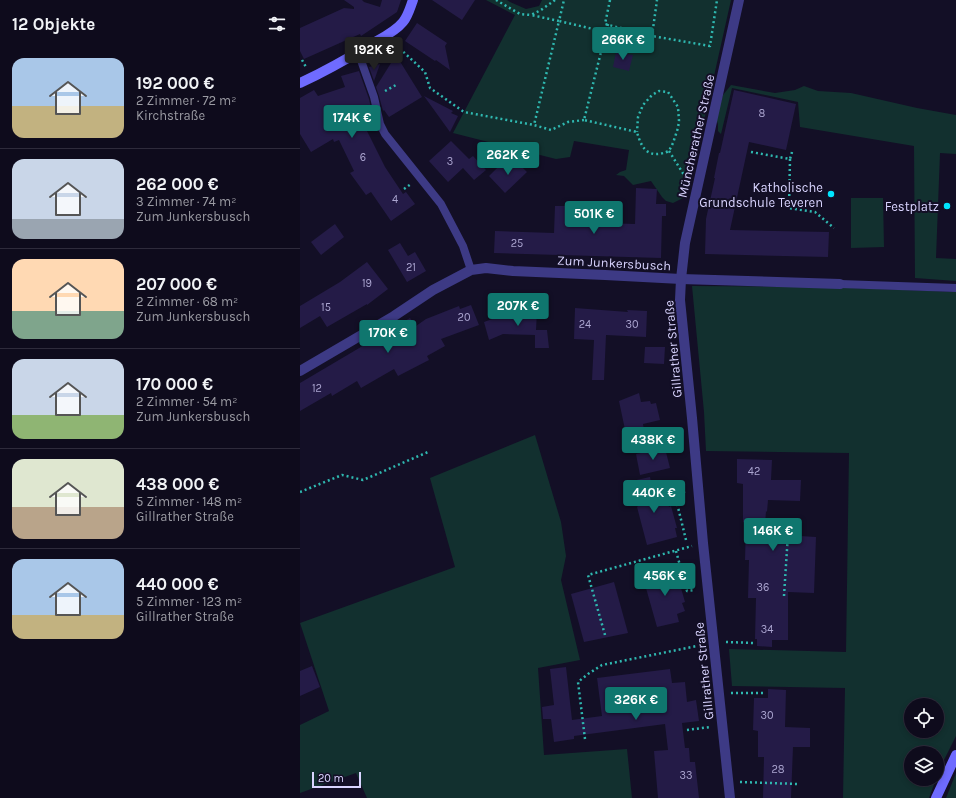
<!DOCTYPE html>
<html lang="de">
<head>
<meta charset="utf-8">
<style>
  body { margin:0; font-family:Karla,sans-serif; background:#171425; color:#f1f3f6; height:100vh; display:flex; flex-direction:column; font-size:15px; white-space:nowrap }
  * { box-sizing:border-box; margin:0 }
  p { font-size:13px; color:#9b9ba3 }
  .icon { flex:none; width:22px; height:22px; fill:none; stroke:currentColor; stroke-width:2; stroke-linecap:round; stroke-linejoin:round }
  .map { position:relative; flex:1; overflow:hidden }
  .details { display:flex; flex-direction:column; background:#0e0b1c; width:300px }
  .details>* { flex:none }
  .tools { position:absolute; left:604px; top:698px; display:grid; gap:8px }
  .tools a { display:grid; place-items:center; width:40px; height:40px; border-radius:50%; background:#0e0b1c; box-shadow:0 2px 6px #0003,0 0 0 1px #2e2b3b; font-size:20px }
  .scale { position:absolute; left:12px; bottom:10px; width:49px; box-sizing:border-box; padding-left:4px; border:2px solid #d9d4ff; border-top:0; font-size:11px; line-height:14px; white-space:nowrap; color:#d9d4ff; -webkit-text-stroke:3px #130f26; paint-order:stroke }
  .price { position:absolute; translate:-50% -34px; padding:0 9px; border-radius:4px; background:#0f766e; color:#fff; font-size:13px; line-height:26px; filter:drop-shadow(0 1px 2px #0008) }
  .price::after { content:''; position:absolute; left:50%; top:24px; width:12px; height:9px; margin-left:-6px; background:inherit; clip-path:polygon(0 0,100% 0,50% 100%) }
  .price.on { background:#222; color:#fff }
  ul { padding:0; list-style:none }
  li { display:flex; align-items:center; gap:12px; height:100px; padding:0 12px }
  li+li { border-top:1px solid #2e2b3b }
  li span { display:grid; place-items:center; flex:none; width:112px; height:80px; border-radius:12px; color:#555 }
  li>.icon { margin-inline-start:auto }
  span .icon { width:48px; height:48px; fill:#fffc; stroke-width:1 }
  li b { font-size:17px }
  h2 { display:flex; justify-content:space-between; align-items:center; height:48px; padding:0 12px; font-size:17px }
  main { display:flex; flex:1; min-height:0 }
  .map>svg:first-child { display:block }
  .green { fill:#12302f; fill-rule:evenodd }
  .building { fill:#241b47 }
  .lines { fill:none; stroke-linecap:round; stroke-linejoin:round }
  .path { stroke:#2fb8b0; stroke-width:2.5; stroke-dasharray:2 3; stroke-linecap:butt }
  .lane { stroke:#3d3a85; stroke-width:8 }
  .street { stroke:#3d3a85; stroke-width:10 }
  .secondary { stroke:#6f6bff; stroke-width:10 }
  .poi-dot { fill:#00e5ff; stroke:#130f26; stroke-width:1.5 }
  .labels { text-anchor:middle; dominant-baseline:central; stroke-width:4; stroke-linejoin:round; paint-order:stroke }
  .number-label { font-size:11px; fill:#aca6d1 }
  .street-label { font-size:13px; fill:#d9d4ff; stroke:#130f26 }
  .poi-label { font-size:13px; fill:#d9d4ff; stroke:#130f26; text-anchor:end }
</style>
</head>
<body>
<main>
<section class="details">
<h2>12 Objekte<svg class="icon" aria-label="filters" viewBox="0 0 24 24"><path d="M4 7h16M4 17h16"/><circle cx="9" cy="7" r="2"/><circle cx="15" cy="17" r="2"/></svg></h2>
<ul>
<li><span style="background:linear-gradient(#a9c7e8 60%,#c2b280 0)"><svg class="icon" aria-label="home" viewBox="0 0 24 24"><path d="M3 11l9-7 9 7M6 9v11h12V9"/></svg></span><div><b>192 000 €</b><p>2 Zimmer · 72 m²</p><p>Kirchstraße</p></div></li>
<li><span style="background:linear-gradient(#c9d6e8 75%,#9aa5b1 0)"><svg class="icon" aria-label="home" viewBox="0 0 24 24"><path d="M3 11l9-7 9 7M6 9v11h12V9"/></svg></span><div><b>262 000 €</b><p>3 Zimmer · 74 m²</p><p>Zum Junkersbusch</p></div></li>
<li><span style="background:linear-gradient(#ffd9b3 65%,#7fa58c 0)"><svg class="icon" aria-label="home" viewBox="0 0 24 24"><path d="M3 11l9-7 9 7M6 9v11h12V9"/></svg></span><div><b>207 000 €</b><p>2 Zimmer · 68 m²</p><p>Zum Junkersbusch</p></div></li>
<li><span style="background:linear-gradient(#c9d6e8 70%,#8fb573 0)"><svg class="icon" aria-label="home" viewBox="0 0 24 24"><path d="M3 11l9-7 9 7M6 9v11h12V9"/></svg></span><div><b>170 000 €</b><p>2 Zimmer · 54 m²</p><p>Zum Junkersbusch</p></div></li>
<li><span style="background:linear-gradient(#dfe7d0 60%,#b9a48a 0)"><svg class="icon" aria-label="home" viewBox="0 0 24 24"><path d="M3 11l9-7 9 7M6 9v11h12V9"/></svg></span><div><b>438 000 €</b><p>5 Zimmer · 148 m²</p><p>Gillrather Straße</p></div></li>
<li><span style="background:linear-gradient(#a9c7e8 70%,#c2b280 0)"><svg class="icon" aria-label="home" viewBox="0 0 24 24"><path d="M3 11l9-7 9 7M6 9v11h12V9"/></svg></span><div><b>440 000 €</b><p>5 Zimmer · 123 m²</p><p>Gillrather Straße</p></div></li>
</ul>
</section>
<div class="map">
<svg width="656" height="798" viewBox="0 0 656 798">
  <rect width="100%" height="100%" fill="#130f26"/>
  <!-- green -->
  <g class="green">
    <polygon points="186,0 207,0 210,2 226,9 239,6 242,0 431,0 397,152 391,161 383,181 387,189 385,197 373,203 366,201 362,197 351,181 333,185 324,176 316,175 320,172 326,170 329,150 274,141 270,157 256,159 153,133 215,15"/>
    <polygon points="431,85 475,93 495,90 504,86 518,91 551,93 617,108 656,115 656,154 640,153 636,258 656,259 656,281 615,278 614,146 500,127 498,102 432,88 421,134 418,131 418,124 416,119 423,95"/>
    <polygon points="551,198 583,198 584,247 551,248"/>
    <path d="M392 286 525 287 656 292V736L644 760 637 777V753H611V779H636L629 798H543L545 688 432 686 429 649 546 652 549 453 406 451 404 412ZM611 705H637V731H611Z"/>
    <polygon points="235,435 261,522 266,556 261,580 280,660 238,668 244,755 327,749 332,798 67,798 56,773 0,793 0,725 29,711 0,623 155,567 130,478"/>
    <polygon points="656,773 656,798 646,798"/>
  </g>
  <!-- building -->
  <g class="building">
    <polygon points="44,0 62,0 64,2 80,7 82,0 101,0 97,12 61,36 60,34 4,59 0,51 0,28 44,8 54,9 54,7"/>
    <polygon points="132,0 175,0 162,20"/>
    <polygon points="117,23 147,43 145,46 150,70 136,60 135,61 105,41"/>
    <polygon points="316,52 333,55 329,71 313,67"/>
    <polygon points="96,55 122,97 89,117 84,110 83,111 79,96 76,87"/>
    <polygon points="80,64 74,81 69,67"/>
    <polygon points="59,71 69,99 73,117 63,123 85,167 103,194 106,192 115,204 91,221 71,192 66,195 50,173 54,171 39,140 34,142 33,139 11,152 0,134 0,98 14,90 18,96 45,87 41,76"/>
    <polygon points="434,90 496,104 486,150 449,142 430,230 529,232 528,257 405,254 406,219 415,178 414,178 419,153 420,153"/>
    <polygon points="124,96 153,111 151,113 158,116 150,132"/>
    <polygon points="151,141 169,159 173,156 186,170 174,180 163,168 148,182 129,161"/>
    <polygon points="217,162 227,172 205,193 189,176 200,165 206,171"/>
    <polygon points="336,188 357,189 356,204 366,204 366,216 362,216 361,258 194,253 195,231 254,233 255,206 271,206 271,222 335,224"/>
    <polygon points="35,224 44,237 21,255 11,242"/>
    <polygon points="100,243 108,256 115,252 126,271 107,282 88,250"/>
    <polygon points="67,262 88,289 67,305 67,304 27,327 20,316 0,328 0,306 40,282"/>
    <polygon points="171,305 179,325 141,339 145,346 127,356 129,360 98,376 94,369 61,388 57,381 32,396 31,393 0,411 0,383 110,318 116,326 126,319 159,306 160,309"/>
    <polygon points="275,308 328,312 327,310 347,311 346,337 306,335 304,380 292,380 294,340 274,339"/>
    <polygon points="209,310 237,311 236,330 247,330 249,348 235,348 235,335 203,334 189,340 184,322 209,313"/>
    <polygon points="345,347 365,347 364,364 344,363"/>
    <polygon points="339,393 341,402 350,401 351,404 356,403 360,420 343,424 345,435 327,439 319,401"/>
    <polygon points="365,448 370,468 340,475 336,454"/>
    <polygon points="437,459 472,460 471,480 501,480 500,501 468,500 467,512 466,511 464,538 500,539 500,536 516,537 514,593 488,592 488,640 472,640 472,647 457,646 457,639 455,639 456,598 448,598 449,560 445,560 446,523 443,522 443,484 437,483"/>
    <polygon points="350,477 355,502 367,498 369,507 371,506 377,528 375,528 377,537 347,545 337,507 338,506 332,481"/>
    <polygon points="366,568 368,575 375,573 377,582 379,581 385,602 382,603 385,611 377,614 379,622 357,627 344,581 353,579 351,572"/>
    <polygon points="314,582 328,633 284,642 271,594"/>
    <polygon points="12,666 20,687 0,696 0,671"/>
    <polygon points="266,667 272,720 302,716 297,678 370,669 372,683 385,682 387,702 396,700 399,721 382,723 385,748 389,748 390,762 395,762 399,798 358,798 354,751 368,750 365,724 274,736 274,739 254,742 251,719 243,719 242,707 254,705 250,669"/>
    <polygon points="468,689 486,690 485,727 510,728 510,747 493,747 491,798 463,798 464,757 458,757 458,731 453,730 454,698 468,698"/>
  </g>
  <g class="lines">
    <!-- path -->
    <g class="path">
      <polyline points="196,0 220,14 231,15"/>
      <polyline points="255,0 241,10 231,15 259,21 264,0"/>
      <polyline points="310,0 305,24 352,36 410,46 417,0"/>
      <path d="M308 24 284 120 337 132C342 151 350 159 369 151L373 143 378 128 379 121 378 107 368 92 359 91 352 95 343 105 338 117 337 132"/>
      <polyline points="352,36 357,0"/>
      <polyline points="96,45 125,72 130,88 164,112 234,125"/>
      <polyline points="2,60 6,67"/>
      <polyline points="85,91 96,85"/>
      <polyline points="284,120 268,122 251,130 234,125 259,21 306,32"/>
      <polyline points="369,151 384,175 387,176"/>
      <polyline points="451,152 490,159 492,152"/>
      <polyline points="490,159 489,208 515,212 534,228"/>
      <polyline points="104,189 111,184"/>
      <polyline points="0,492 42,475 63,480 128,452"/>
      <polyline points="386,540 375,495 386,491"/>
      <polyline points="376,551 387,591 395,590"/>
      <polyline points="484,596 488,534"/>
      <polyline points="305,635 288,575 392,546"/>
      <polyline points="426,642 454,643"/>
      <polyline points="431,693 464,693"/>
      <polyline points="387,730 410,727"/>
      <polyline points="285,739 278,682 288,674 302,665 402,645"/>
      <polyline points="440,782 498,784"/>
    </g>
    <!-- lane -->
    <g class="lane">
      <polyline points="58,52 74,97 80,124 85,134 141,204 163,246 171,270"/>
      <polyline points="540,284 656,288"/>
    </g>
    <!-- street -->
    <g class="street">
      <polyline points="0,371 94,316 133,290 171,270 186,268 213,271 305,275 381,279 540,284"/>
      <polyline points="430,798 403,543 392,418 380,300 381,279 385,243 439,0"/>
    </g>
    <!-- secondary -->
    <g class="secondary">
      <path d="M0 83C24 72 47 59 70 45 80 39 95 32 103 22 108 16 110 8 113 0"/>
      <polyline points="636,798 656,755"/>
    </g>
  </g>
  <!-- markers -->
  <g class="poi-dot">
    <circle cx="531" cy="194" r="4"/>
    <circle cx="647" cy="206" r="4"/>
  </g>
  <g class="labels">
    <!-- number labels -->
    <g class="number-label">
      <text x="462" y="113">8</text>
      <text x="63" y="157">6</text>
      <text x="150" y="161">3</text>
      <text x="95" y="199">4</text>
      <text x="217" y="243">25</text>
      <text x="111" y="267">21</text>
      <text x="67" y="283">19</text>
      <text x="26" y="307">15</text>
      <text x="164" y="317">20</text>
      <text x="285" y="324">24</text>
      <text x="332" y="324">30</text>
      <text x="17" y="388">12</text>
      <text x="454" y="471">42</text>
      <text x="463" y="587">36</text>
      <text x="467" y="629">34</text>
      <text x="467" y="715">30</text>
      <text x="478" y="769">28</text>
      <text x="386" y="775">33</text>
    </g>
    <!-- street labels -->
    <g class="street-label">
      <text transform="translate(396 136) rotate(-77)">Müncherather Straße</text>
      <text transform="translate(314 263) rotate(3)">Zum Junkersbusch</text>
      <text transform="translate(373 349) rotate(-95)">Gillrather Straße</text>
      <text transform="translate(404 671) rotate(-96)">Gillrather Straße</text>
    </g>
    <!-- poi labels -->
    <g class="poi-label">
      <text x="523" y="187">Katholische<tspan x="523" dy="15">Grundschule Teveren</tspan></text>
      <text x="639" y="206">Festplatz</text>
    </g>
  </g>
</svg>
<div class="tools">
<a><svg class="icon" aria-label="locate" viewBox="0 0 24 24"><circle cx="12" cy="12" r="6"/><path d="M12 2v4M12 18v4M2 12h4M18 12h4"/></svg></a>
<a><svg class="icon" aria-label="layers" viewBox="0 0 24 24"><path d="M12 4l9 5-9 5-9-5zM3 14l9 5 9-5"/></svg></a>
</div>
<div class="scale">20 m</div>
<b class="price" style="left:323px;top:61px">266K €</b>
<b class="price on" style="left:74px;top:71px">192K €</b>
<b class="price" style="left:52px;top:139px">174K €</b>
<b class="price" style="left:208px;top:176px">262K €</b>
<b class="price" style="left:294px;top:235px">501K €</b>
<b class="price" style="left:218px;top:327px">207K €</b>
<b class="price" style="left:88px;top:354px">170K €</b>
<b class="price" style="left:353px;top:461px">438K €</b>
<b class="price" style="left:354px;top:514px">440K €</b>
<b class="price" style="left:473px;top:552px">146K €</b>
<b class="price" style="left:365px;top:597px">456K €</b>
<b class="price" style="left:336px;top:721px">326K €</b>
</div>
</main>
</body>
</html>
